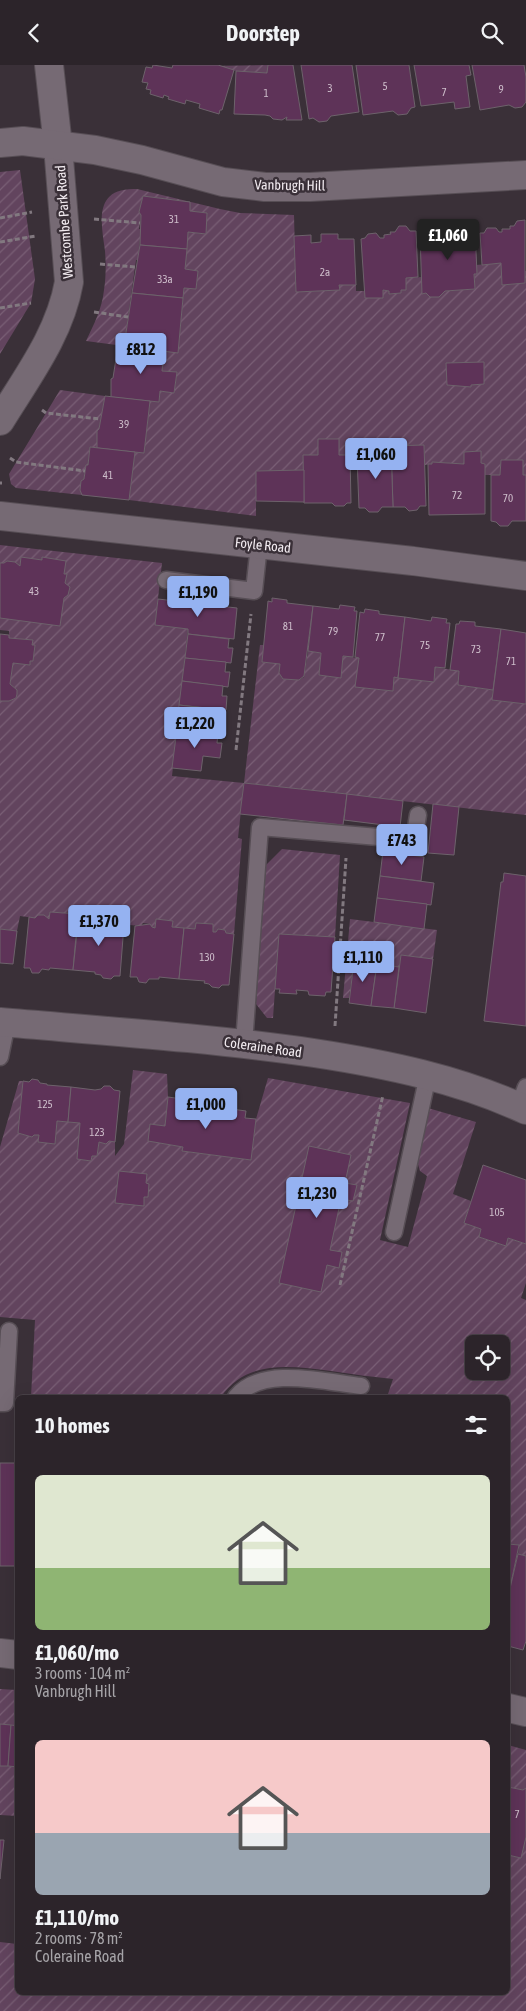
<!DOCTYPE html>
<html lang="en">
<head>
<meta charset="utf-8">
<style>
  body { margin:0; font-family:"Asap Condensed",sans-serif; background:#383036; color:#f1f3f6; height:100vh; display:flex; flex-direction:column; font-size:19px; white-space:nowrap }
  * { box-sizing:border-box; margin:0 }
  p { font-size:16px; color:#a6a4a8 }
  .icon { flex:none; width:28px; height:28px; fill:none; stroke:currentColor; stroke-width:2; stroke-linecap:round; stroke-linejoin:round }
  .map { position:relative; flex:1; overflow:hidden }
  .sheet { position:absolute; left:15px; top:1330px; width:495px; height:600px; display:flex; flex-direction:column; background:#2c242a; border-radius:8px; box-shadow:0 5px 20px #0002,0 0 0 1px #484147 }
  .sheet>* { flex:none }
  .fabs { position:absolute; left:465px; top:1270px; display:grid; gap:10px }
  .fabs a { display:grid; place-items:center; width:45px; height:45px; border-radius:8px; background:#2c242a; box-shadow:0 5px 20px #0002,0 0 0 1px #484147; font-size:25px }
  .price { position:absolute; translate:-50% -42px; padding:0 11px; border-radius:5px; background:#95b2f1; color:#111; font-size:16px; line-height:32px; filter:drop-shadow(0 1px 2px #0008) }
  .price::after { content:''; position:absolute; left:50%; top:30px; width:15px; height:11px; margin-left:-8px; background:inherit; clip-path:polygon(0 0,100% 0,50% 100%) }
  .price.current { background:#222; color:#fff }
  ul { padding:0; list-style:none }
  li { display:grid; align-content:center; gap:10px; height:265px; padding:0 20px }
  li span { display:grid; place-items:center; height:155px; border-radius:8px; color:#555 }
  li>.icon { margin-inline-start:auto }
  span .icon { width:90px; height:90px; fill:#fffc; stroke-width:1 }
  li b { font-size:21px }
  h2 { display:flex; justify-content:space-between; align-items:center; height:60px; padding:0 20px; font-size:21px }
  header { display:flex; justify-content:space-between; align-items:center; height:65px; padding:0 20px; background:#2c242a; font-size:22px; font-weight:700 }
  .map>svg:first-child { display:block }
  .garden { fill:url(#garden-furrows); fill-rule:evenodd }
  .building { fill:#5e3358; stroke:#6d626b }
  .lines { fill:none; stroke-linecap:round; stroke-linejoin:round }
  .service-casing { stroke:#574e55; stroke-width:19 }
  .minor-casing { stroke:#574e55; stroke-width:30 }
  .tertiary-casing { stroke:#574e55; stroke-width:30 }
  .path { stroke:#827980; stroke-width:3; stroke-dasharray:5 2.5; stroke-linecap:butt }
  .service { stroke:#766a74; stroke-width:16 }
  .minor { stroke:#766a74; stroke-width:28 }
  .tertiary { stroke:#766a74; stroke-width:28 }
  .labels { text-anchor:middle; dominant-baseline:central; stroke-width:5; stroke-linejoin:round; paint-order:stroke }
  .number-label { font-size:11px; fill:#cdbdca }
  .street-label { font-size:14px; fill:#f2ebf0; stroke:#3a3038 }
</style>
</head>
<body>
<header><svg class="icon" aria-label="back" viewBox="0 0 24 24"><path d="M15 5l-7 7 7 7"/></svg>Doorstep<svg class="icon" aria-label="search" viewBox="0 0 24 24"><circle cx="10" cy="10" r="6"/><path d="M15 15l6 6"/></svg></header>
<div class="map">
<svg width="526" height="1946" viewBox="0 0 526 1946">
  <defs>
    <pattern id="garden-furrows" width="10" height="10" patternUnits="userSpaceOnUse" patternTransform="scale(1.25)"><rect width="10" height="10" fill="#62445e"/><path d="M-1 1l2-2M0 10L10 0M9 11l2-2" fill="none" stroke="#795f75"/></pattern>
  </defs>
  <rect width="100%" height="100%" fill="#3a3038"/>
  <!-- garden -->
  <g class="garden">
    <polygon points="268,0 267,8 236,6 218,1"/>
    <polygon points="20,105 35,214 31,238 0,289 0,107"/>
    <path d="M137 124 220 144 240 148 294 150 296 227 339 225V220H356V226H365V233H382L383 225 389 226V229L401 228V225H406V213L422 212V229L426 228 430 232H438L445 226 475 224 474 209 476 200 501 198 502 220 525 218 524 206H526V410H523V395H501L500 410H484L485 399 481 398V386L464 387V399L432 397V399L425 400 424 380 371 382V391L350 392V390H339V374H318V390L304 405 256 406V451L129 435 135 387 144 388 150 336 159 337 160 326 174 328 177 307 162 306 164 286 178 287 184 223 196 224 198 206 185 204 188 167 205 169 207 148 190 146V137L143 131 139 147 141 150 139 164H141L138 195H136L124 281 86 276C94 259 102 244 104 225 106 212 106 199 105 186 101 157 93 122 137 124Z"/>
    <polygon points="60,325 105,331 99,364 97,366 97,383 90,382 88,400 86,401 84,414 81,416 80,425 82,430 16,423 11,419 9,409"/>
    <polygon points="0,480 162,498 155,560 188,564 172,711 244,718 260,580 264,580 262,597 280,599 279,608 283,614 299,615 304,612 308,586 321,588 319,610 341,613 343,591 359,593 356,622 393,626 394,612 434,617 435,602 459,606 458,620 493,625 492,635 526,639 526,750 244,718 238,773 242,774 234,869 226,868 225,865 218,864 216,867 213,867 213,859 196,858 195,864 172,862 173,856 156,854 155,863 152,862 150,859 143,858 141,861 118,859 117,856 110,855 108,858 103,858 104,850 87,848 86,859 78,858 78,849 50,847 49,854 38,850 35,853 20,851 17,866 0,864 0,636 9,636 16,633 17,625 10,619 13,598 30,600 30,596 33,596 35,581 32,580 32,575 9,573 9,566 0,565"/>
    <polygon points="282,784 340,790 335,872 279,869 273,953 267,953 256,939 266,800"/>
    <polygon points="350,854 437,865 433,894 401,890 399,902 354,896 349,933 343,933"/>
    <path d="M133 1005 167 1009 168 1032 165 1061 150 1059 149 1076 183 1082 182 1086 251 1095 256 1054 268 1013 410 1038 380 1175 408 1182 427 1111 420 1106 417 1096 428 1043 476 1057 453 1129 471 1136 464 1158 481 1164 479 1172 506 1181 508 1173 526 1179V1218L521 1233 526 1235V1491L518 1489 519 1480 508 1479V1332H387L393 1314C372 1312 352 1309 331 1306 291 1301 247 1294 221 1332H31L35 1255 0 1252V1082L19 1016H23L18 1068 32 1072 34 1070H39V1077L55 1079 57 1056 80 1058 78 1094 91 1096 92 1091H97L99 1077 106 1079 109 1076 115 1077V1091L124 1079ZM474 1279H501V1306H474Z"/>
    <polygon points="0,1624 17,1625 17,1751 0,1750"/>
    <polygon points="508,1680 526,1685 526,1946 0,1946 0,1877 17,1879 18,1928 508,1928"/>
  </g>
  <!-- building -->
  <g class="building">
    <polygon points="153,0 172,3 173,0 218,0 234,5 222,45 220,45 219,49 199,43 200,39 186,35 185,39 168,34 169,32 164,30 163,33 150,29 151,25 146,24 148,18 142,17 146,2 152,3"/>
    <polygon points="268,0 293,0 302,55 286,55 287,52 282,55 273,54 270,51 265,50 234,49 236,6 267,8"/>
    <polygon points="301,0 352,0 359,47 331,51 327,56 319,57 313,53 309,54"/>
    <polygon points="356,0 409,0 415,42 411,43 407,49 398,50 393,46 363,50"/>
    <polygon points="414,0 469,0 471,10 466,11 470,42 455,44 454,37 421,41"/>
    <polygon points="472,0 524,0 526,12 526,37 522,42 515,43 509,40 480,45"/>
    <polygon points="143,131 190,137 190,146 207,148 206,169 188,167 187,184 140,180 141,150 139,147"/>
    <polygon points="525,155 525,218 502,220 501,198 482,200 480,168 484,168 487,163 496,163 499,167 502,167 502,164 510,164 510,161 514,161 517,156"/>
    <polygon points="458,159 466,159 470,164 475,163 477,209 474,209 475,224 445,226 439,232 430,232 426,228 422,229 420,170 423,170 427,166 435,166 439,169 445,169 444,167 451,166 450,164 454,164"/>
    <polygon points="399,161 406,161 410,166 416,166 418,212 406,213 406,225 401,225 401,228 389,229 389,226 383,225 383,233 365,233 361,174 365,173 368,169 376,168 380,173 384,173 384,170 391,169 390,167 395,167"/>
    <polygon points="321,169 338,169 338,174 354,174 356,220 339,220 340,225 296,227 294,171 311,170 311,178 321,177"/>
    <polygon points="140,180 187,184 185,204 198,206 196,224 184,223 183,233 132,228"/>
    <polygon points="132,228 183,233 178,288 124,281"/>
    <polygon points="118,281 164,286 162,306 177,307 174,328 160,326 159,337 111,332 111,314 113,313"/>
    <polygon points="484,297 484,319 471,320 471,322 447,320 446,298"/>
    <polygon points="105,331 150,336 144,388 97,383 97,366 99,364"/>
    <polygon points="318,374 339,374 339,390 350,390 351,438 347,438 344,441 335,441 332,438 304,438 303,390 318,390"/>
    <polygon points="424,380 426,441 420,441 417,445 409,446 405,442 393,442 391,381"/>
    <polygon points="391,381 393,442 382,442 378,447 369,447 365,443 359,443 357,392 371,391 371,382"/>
    <polygon points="90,382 135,387 129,435 82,430 80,425 81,416 84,414 86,400 88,400"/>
    <polygon points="481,386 481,398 485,399 485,449 429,450 428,399 432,399 432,397 464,399 464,387"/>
    <polygon points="501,395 523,395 523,410 526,410 526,456 512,456 508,461 500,461 496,457 491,456 491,410 500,410"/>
    <polygon points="304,405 304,437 256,436 256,406"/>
    <polygon points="21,492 42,495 42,492 66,496 64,509 67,509 65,518 70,522 68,530 64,533 60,561 0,553 0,498 4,498 7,496 15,497 20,501"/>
    <polygon points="272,533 287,535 287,538 313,541 304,611 299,615 283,614 279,608 280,599 262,597 268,536 272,537"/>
    <polygon points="158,534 237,543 234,574 188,569 188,564 155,560"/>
    <polygon points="340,540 355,542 354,546 357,546 353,592 343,591 341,613 319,610 321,588 308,586 313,541 339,544"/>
    <polygon points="365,544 379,546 379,549 405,552 398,613 394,612 393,626 355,622 359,593 355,592 360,547 364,548"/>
    <polygon points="405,552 431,556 432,552 447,554 446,558 450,558 445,603 435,602 434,617 398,613"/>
    <polygon points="460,556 475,557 475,561 501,564 493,625 458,620 459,606 450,605 456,559 459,559"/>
    <polygon points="501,564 526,568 526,639 492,635"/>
    <polygon points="0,569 9,570 9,573 33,575 32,580 35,580 33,596 30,596 30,600 13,598 10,619 17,625 17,629 16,633 9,636 0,636"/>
    <polygon points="188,569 229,574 228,583 233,583 231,598 185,593"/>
    <polygon points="185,593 226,597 225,607 230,607 228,622 182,616"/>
    <polygon points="182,616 223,621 222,631 227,631 226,645 179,640"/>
    <polygon points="179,640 221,645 220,654 225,655 223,669 177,664"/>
    <polygon points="177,664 218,668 217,678 222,678 220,693 203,691 201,706 172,703"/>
    <polygon points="244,718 347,729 343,760 240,749"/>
    <polygon points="347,729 403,736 400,762 344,755"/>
    <polygon points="433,739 459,742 454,790 428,788"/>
    <polygon points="383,786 424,792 421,816 380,811"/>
    <polygon points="504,808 526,811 526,961 484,956 501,817 503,817"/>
    <polygon points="380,811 434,818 431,840 377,833"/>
    <polygon points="377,833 427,839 424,864 374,857"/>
    <polygon points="50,847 78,849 73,905 50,903 49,905 42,904 39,908 32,908 30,903 24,903 29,852 35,853 38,850 44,850 49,854"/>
    <polygon points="87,848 104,850 103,858 108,858 110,855 124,860 120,911 114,911 111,914 103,913 101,910 95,909 95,907 73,905 78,858 86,859"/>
    <polygon points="156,854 173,856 172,862 184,863 179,914 159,912 159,914 149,914 146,918 139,917 137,912 130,912 135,861 150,859 152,862 155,863"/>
    <polygon points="196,858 213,859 213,867 216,867 218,864 225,865 226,868 234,869 229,920 222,920 219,923 212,922 209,919 204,918 205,916 179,914 184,863 195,864"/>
    <polygon points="0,864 17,866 13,899 0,898"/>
    <polygon points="279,869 335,872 331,927 326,927 325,931 309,930 308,926 296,925 297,929 279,928 280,924 275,924"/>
    <polygon points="401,890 433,894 426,948 394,943"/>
    <polygon points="354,896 377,899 371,941 349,938"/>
    <polygon points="377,899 399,902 394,943 371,941"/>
    <polygon points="32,1014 38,1015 40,1018 47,1019 47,1020 71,1022 68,1057 57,1056 55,1079 38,1077 39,1070 34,1070 32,1072 18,1068 23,1016 29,1017"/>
    <polygon points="104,1021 110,1021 114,1025 120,1026 115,1077 109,1076 106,1079 99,1077 97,1091 92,1091 91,1096 77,1094 80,1058 68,1057 71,1022 95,1025 101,1024"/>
    <polygon points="168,1032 204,1037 203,1040 246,1046 245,1053 256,1054 251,1095 182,1086 183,1082 148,1076 150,1059 165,1061"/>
    <polygon points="309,1081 351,1090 345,1118 357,1120 353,1136 341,1134 330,1185 342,1187 339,1203 327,1200 321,1227 279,1218"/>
    <polygon points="483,1100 526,1115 526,1179 508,1173 506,1181 479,1172 481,1164 464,1158"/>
    <polygon points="119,1106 147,1109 146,1118 149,1119 148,1132 144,1132 144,1141 115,1138"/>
    <rect x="0" y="1398" width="18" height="103"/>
    <polygon points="508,1479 519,1480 508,1532"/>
    <polygon points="518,1489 526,1491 526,1576 523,1585 508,1581 508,1532"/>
    <polygon points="0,1659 11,1660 8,1701 0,1701"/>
    <polygon points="11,1660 18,1661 18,1702 8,1701"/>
    <polygon points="508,1722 523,1725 526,1723 526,1772 521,1793 508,1790"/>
    <polygon points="0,1775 4,1775 0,1814"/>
  </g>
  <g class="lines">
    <defs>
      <g id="service">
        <polyline points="166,515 254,526 259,480"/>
        <polyline points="244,978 260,762 414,775 418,750"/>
        <polyline points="0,992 7,958"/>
        <polyline points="519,1041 526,1022"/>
        <polyline points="394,1167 428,1010"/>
        <path d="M236 1332C262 1300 325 1317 361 1321"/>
        <polyline points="0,1338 5,1338 9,1266"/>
      </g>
      <g id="minor">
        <path d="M0 356C27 312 60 269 69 217L58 81 49 0"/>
        <polyline points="0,451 413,496 526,511"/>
        <path d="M0 957C105 966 210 973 314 988 386 999 459 1014 526 1045"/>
        <polyline points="0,1588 18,1590"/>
        <polyline points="508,1643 526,1647"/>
      </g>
      <polyline id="tertiary" points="0,78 23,76 95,85 142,95 223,117 265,122 310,122 526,110"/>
    </defs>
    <!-- service casing -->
    <use href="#service" class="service-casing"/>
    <!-- minor casing -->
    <use href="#minor" class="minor-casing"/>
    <!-- tertiary casing -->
    <use href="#tertiary" class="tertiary-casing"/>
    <!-- path -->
    <g class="path">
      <polyline points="0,153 32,147"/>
      <polyline points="94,154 140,158"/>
      <polyline points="0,177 36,171"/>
      <polyline points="100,199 135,202"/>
      <polyline points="0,243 31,238"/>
      <polyline points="94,247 128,252"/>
      <polyline points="42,345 46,348 100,354"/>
      <polyline points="10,393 16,397 85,406"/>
      <polyline points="0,418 2,418"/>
      <polyline points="236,685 251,549"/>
      <polyline points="335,961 346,793"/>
      <polyline points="340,1220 383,1030"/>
    </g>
    <!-- service -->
    <use href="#service" class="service"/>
    <!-- minor -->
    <use href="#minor" class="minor"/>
    <!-- tertiary -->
    <use href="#tertiary" class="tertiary"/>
  </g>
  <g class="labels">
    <!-- number labels -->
    <g class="number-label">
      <text x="385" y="21">5</text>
      <text x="330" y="23">3</text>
      <text x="501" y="24">9</text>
      <text x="444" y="27">7</text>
      <text x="266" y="28">1</text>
      <text x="174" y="154">31</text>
      <text x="325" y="207">2a</text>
      <text x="165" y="214">33a</text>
      <text x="124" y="359">39</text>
      <text x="108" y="410">41</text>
      <text x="457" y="430">72</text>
      <text x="508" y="433">70</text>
      <text x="34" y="526">43</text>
      <text x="288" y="561">81</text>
      <text x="333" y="566">79</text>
      <text x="380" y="572">77</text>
      <text x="425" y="580">75</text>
      <text x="476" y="584">73</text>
      <text x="511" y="596">71</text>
      <text x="207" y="892">130</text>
      <text x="45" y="1039">125</text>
      <text x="97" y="1067">123</text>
      <text x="497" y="1147">105</text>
      <text x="517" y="1749">7</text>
    </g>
    <!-- street labels -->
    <g class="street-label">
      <text transform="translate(290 120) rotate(1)">Vanbrugh Hill</text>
      <text transform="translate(64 157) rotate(-94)">Westcombe Park Road</text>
      <text transform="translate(263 480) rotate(6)">Foyle Road</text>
      <text transform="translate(263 982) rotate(8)">Coleraine Road</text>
    </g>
  </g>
</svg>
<div class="fabs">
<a><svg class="icon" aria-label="locate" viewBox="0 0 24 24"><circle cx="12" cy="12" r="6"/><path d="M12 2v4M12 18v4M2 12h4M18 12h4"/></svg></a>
</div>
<b class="price current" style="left:448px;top:196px">£1,060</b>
<b class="price" style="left:141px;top:310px">£812</b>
<b class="price" style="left:376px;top:415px">£1,060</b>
<b class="price" style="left:198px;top:553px">£1,190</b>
<b class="price" style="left:195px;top:684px">£1,220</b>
<b class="price" style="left:402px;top:801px">£743</b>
<b class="price" style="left:99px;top:882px">£1,370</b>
<b class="price" style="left:363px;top:918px">£1,110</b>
<b class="price" style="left:206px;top:1065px">£1,000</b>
<b class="price" style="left:317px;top:1154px">£1,230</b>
<section class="sheet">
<h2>10 homes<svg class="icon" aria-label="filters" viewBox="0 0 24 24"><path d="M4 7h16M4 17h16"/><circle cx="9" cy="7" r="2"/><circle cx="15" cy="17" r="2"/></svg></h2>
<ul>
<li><span style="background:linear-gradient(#dfe7d0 60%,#8fb573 0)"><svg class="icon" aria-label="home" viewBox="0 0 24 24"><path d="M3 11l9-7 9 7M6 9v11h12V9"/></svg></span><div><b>£1,060/mo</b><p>3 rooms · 104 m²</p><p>Vanbrugh Hill</p></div></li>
<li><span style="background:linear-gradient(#f6c9c9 60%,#9aa5b1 0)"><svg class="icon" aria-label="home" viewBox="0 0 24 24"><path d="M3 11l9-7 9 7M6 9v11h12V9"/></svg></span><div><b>£1,110/mo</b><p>2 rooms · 78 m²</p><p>Coleraine Road</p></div></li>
</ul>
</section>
</div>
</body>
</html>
